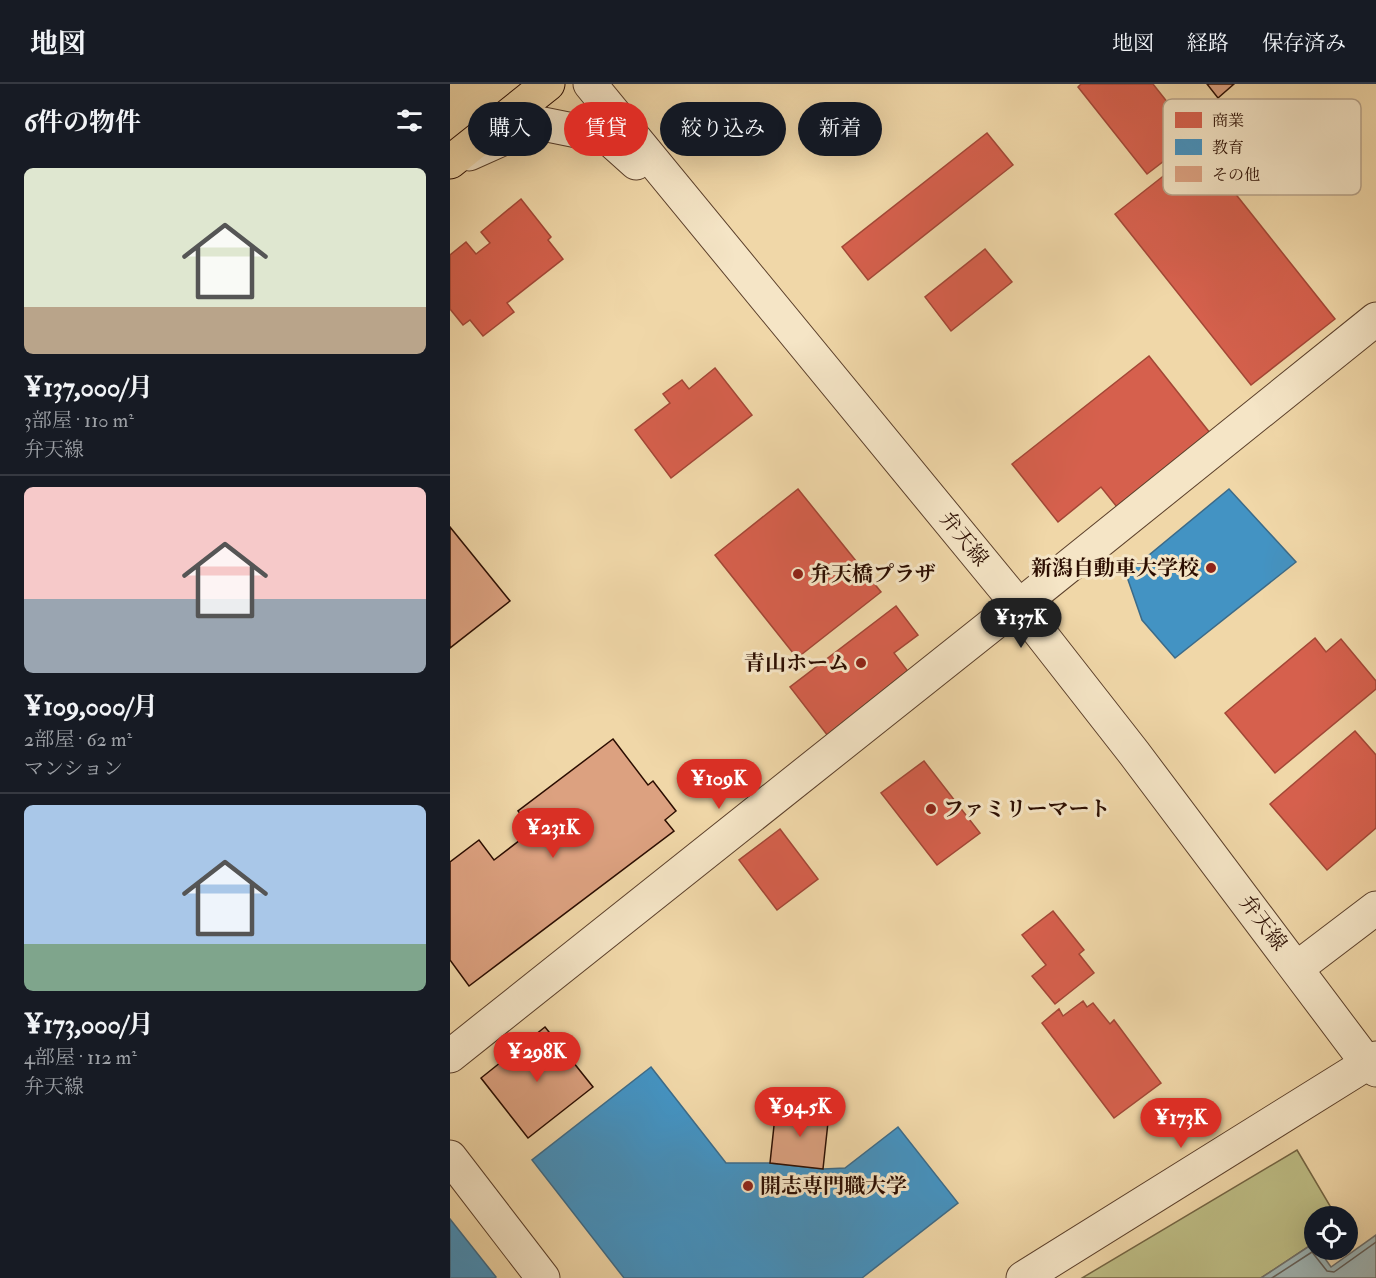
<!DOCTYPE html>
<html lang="ja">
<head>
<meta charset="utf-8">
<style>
  body { margin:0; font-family:"IM FELL Double Pica","Noto Serif JP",serif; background:#20242c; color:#f1f3f6; height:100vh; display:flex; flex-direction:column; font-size:22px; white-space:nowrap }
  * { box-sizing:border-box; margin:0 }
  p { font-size:20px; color:#9ea1a6 }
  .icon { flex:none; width:33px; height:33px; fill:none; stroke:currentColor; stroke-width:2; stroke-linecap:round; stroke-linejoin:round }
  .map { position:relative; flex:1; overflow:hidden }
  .sheet { display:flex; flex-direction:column; background:#171b24; width:450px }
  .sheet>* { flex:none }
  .guide { position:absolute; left:18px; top:18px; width:570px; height:54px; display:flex; gap:12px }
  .controls { position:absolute; left:854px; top:1122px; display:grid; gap:12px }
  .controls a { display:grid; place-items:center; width:54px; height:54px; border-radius:50%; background:#171b24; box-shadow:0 6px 24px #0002; font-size:30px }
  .price { position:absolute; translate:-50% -51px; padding:0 14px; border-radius:21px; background:#d93025; color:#fff; font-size:20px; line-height:39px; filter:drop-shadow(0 2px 3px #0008) }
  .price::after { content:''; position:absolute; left:50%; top:36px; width:18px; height:14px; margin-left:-9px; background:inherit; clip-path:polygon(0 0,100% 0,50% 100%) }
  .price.current { background:#222; color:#fff }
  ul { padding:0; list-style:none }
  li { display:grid; align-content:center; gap:12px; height:318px; padding:0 24px }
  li+li { border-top:2px solid #363941 }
  li span { display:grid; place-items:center; height:186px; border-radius:9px; color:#555 }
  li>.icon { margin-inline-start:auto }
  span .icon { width:108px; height:108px; fill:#fffc; stroke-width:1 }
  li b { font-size:26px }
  h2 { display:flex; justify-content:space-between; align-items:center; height:72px; padding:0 24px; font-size:26px }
  .pill { padding:0 21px; border-radius:27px; background:#171b24; box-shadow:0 6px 24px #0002; font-size:21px; line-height:54px }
  .pill.current { background:#d93025; color:#fff }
  header { display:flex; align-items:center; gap:36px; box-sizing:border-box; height:84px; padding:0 30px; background:#171b24; border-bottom:2px solid #363941 }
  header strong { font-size:28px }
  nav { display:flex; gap:33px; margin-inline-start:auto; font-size:21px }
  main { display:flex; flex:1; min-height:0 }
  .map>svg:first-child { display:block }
  .green { fill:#bdbd85; stroke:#746543; stroke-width:1.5 }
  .water { fill:#a0b6b5; stroke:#71726d; stroke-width:1.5 }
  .shops { fill:#d6604d; stroke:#a34736; stroke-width:1.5 }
  .schools { fill:#4393c3; stroke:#3c6b89; stroke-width:1.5 }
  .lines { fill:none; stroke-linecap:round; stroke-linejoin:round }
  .shore { stroke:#66625b; stroke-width:1.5 }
  .building { fill:#dca180; stroke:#2b0d01; stroke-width:1.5 }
  .minor-casing { stroke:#5c402b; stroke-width:35 }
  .highway-casing { stroke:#2b0d01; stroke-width:35 }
  .minor { stroke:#f5e5c6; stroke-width:33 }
  .highway { stroke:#f0d7a8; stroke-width:33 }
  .poi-dot { fill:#8f2418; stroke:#f5e5c6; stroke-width:2 }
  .labels { text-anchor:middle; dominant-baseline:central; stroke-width:6; stroke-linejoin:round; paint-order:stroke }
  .street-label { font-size:21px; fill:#2b0d01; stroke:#f5e5c6 }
  .poi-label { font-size:21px; font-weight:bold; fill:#2b0d01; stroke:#f5e5c6; text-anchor:start }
  .key { fill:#f5e5c6; stroke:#b8a48b; stroke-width:1.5 }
  .key-label { font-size:16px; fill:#2b0d01 }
</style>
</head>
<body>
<header>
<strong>地図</strong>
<nav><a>地図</a><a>経路</a><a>保存済み</a></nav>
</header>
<main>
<section class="sheet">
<h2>6件の物件<svg class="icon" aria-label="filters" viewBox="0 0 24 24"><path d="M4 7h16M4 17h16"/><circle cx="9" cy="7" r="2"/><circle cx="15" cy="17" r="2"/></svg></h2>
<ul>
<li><span style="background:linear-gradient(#dfe7d0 75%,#b9a48a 0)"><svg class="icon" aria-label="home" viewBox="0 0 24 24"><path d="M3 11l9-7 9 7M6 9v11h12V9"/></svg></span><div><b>¥137,000/月</b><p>3部屋 · 110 m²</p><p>弁天線</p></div></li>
<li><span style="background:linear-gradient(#f6c9c9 60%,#9aa5b1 0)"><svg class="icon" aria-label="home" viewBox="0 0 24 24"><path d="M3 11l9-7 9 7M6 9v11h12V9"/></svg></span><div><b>¥109,000/月</b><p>2部屋 · 62 m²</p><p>マンション</p></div></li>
<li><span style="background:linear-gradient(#a9c7e8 75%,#7fa58c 0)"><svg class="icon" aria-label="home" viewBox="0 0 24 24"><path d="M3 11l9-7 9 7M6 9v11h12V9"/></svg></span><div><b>¥173,000/月</b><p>4部屋 · 112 m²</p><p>弁天線</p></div></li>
</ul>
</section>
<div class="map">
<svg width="926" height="1194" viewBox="0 0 926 1194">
  <rect width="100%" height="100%" fill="#f0d7a8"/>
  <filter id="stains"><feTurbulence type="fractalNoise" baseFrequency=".00333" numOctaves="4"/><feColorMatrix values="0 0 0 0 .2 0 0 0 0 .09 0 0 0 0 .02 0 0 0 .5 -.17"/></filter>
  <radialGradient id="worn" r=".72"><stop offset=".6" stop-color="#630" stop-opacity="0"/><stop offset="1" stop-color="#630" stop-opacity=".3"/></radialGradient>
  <!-- green -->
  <polygon class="green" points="847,1066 886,1132 864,1132 864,1159 811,1194 632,1194"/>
  <!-- water -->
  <polygon class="water" points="926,1151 926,1194 811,1194 864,1159 864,1166 869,1166 881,1183"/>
  <!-- shops -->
  <g class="shops">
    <polygon points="631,0 703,0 745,53 697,90 628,3"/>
    <polygon points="537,49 563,81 418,196 392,163"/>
    <polygon points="749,64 885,235 801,301 665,130"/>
    <polygon points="71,115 101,153 98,156 113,175 57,219 64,228 33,252 20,236 13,241 0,225 0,171 16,158 26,170 40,159 31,148"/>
    <polygon points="535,165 562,198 501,247 475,213"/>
    <polygon points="699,272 760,349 667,423 651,403 608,438 562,380"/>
    <polygon points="265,284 302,331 221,394 185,346 220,319 213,310 232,296 239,305"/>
    <polygon points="348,405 431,508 347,574 265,471"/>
    <polygon points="446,522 468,551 444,569 460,590 378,652 340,603"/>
    <polygon points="865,554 876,568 891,555 926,597 926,605 825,689 775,629"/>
    <polygon points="905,647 926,671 926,744 877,786 820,720"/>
    <polygon points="474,677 530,749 487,781 431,709"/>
    <polygon points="330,745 368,795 327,826 289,776"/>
    <polygon points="603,827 634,866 629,870 644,889 605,920 582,892 596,881 572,851"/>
    <polygon points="633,917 637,923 643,919 660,940 664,936 711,999 664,1034 592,939 609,925 613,932"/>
  </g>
  <!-- schools -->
  <g class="schools">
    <polygon points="779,405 846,478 725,574 692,536 676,490"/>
    <polygon points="201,983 276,1079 320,1079 373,1085 395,1084 448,1043 508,1119 412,1194 174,1194 82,1076"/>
    <polygon points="0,1135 46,1193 44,1194 0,1194"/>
  </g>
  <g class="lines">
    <!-- shore -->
    <polyline class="shore" points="822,1194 862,1168 877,1187 884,1188 926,1158"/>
  </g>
  <!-- building -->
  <g class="building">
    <polygon points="757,0 784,0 768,14"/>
    <polygon points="0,443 60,517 0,564"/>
    <polygon points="163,655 198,701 203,697 226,727 215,736 224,747 19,902 0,876 0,778 29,756 44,776 83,746 68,727"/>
    <polygon points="95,943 143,1003 78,1054 31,994"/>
    <polygon points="326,1023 379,1029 373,1085 320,1079"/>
  </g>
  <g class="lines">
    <defs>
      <g id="minor">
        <polyline points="140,0 569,522 684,669 917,979 926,986"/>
        <polyline points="19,70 88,39 157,53 186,79"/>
        <polyline points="847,884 926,824"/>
        <polyline points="0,972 548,536 569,522 926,235"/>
        <polyline points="0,1073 93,1194"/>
        <polyline points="573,1194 926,974"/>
      </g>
      <polyline id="highway" points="0,78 98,0"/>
    </defs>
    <!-- minor casing -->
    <use href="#minor" class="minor-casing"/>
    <!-- highway casing -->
    <use href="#highway" class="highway-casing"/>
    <!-- minor -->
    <use href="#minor" class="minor"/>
    <!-- highway -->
    <use href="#highway" class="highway"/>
  </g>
  <!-- markers -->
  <g class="poi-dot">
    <circle cx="761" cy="484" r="6"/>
    <circle cx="348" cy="490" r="6"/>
    <circle cx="411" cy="579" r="6"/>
    <circle cx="481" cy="725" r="6"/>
    <circle cx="298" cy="1102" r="6"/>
  </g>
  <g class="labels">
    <!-- street labels -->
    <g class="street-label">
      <text transform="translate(514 455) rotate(51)">弁天線</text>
      <text transform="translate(813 839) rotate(53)">弁天線</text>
    </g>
    <!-- poi labels -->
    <g class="poi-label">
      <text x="749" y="484" text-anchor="end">新潟自動車大学校</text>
      <text x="360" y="490">弁天橋プラザ</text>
      <text x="399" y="579" text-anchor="end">青山ホーム</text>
      <text x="493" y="725">ファミリーマート</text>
      <text x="310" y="1102">開志専門職大学</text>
    </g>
  </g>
  <!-- legend -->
  <rect x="713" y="15" width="198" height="96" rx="9" class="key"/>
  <rect x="725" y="28" width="27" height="16" fill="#d6604d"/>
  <rect x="725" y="55" width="27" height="16" fill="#4393c3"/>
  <rect x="725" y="82" width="27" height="16" fill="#dca180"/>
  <g class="key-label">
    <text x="762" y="42">商業</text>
    <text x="762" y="69">教育</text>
    <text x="762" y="96">その他</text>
  </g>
  <rect width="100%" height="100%" filter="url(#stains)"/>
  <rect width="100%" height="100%" fill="url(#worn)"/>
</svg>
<div class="controls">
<a><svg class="icon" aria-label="locate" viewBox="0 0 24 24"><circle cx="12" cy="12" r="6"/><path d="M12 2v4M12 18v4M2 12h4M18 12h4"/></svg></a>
</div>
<b class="price current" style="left:571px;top:565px">¥137K</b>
<b class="price" style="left:269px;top:726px">¥109K</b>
<b class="price" style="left:103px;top:775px">¥231K</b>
<b class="price" style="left:87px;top:999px">¥298K</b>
<b class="price" style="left:350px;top:1054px">¥94.5K</b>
<b class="price" style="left:731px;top:1065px">¥173K</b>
<div class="guide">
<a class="pill">購入</a>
<a class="pill current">賃貸</a>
<a class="pill">絞り込み</a>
<a class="pill">新着</a>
</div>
</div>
</main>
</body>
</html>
